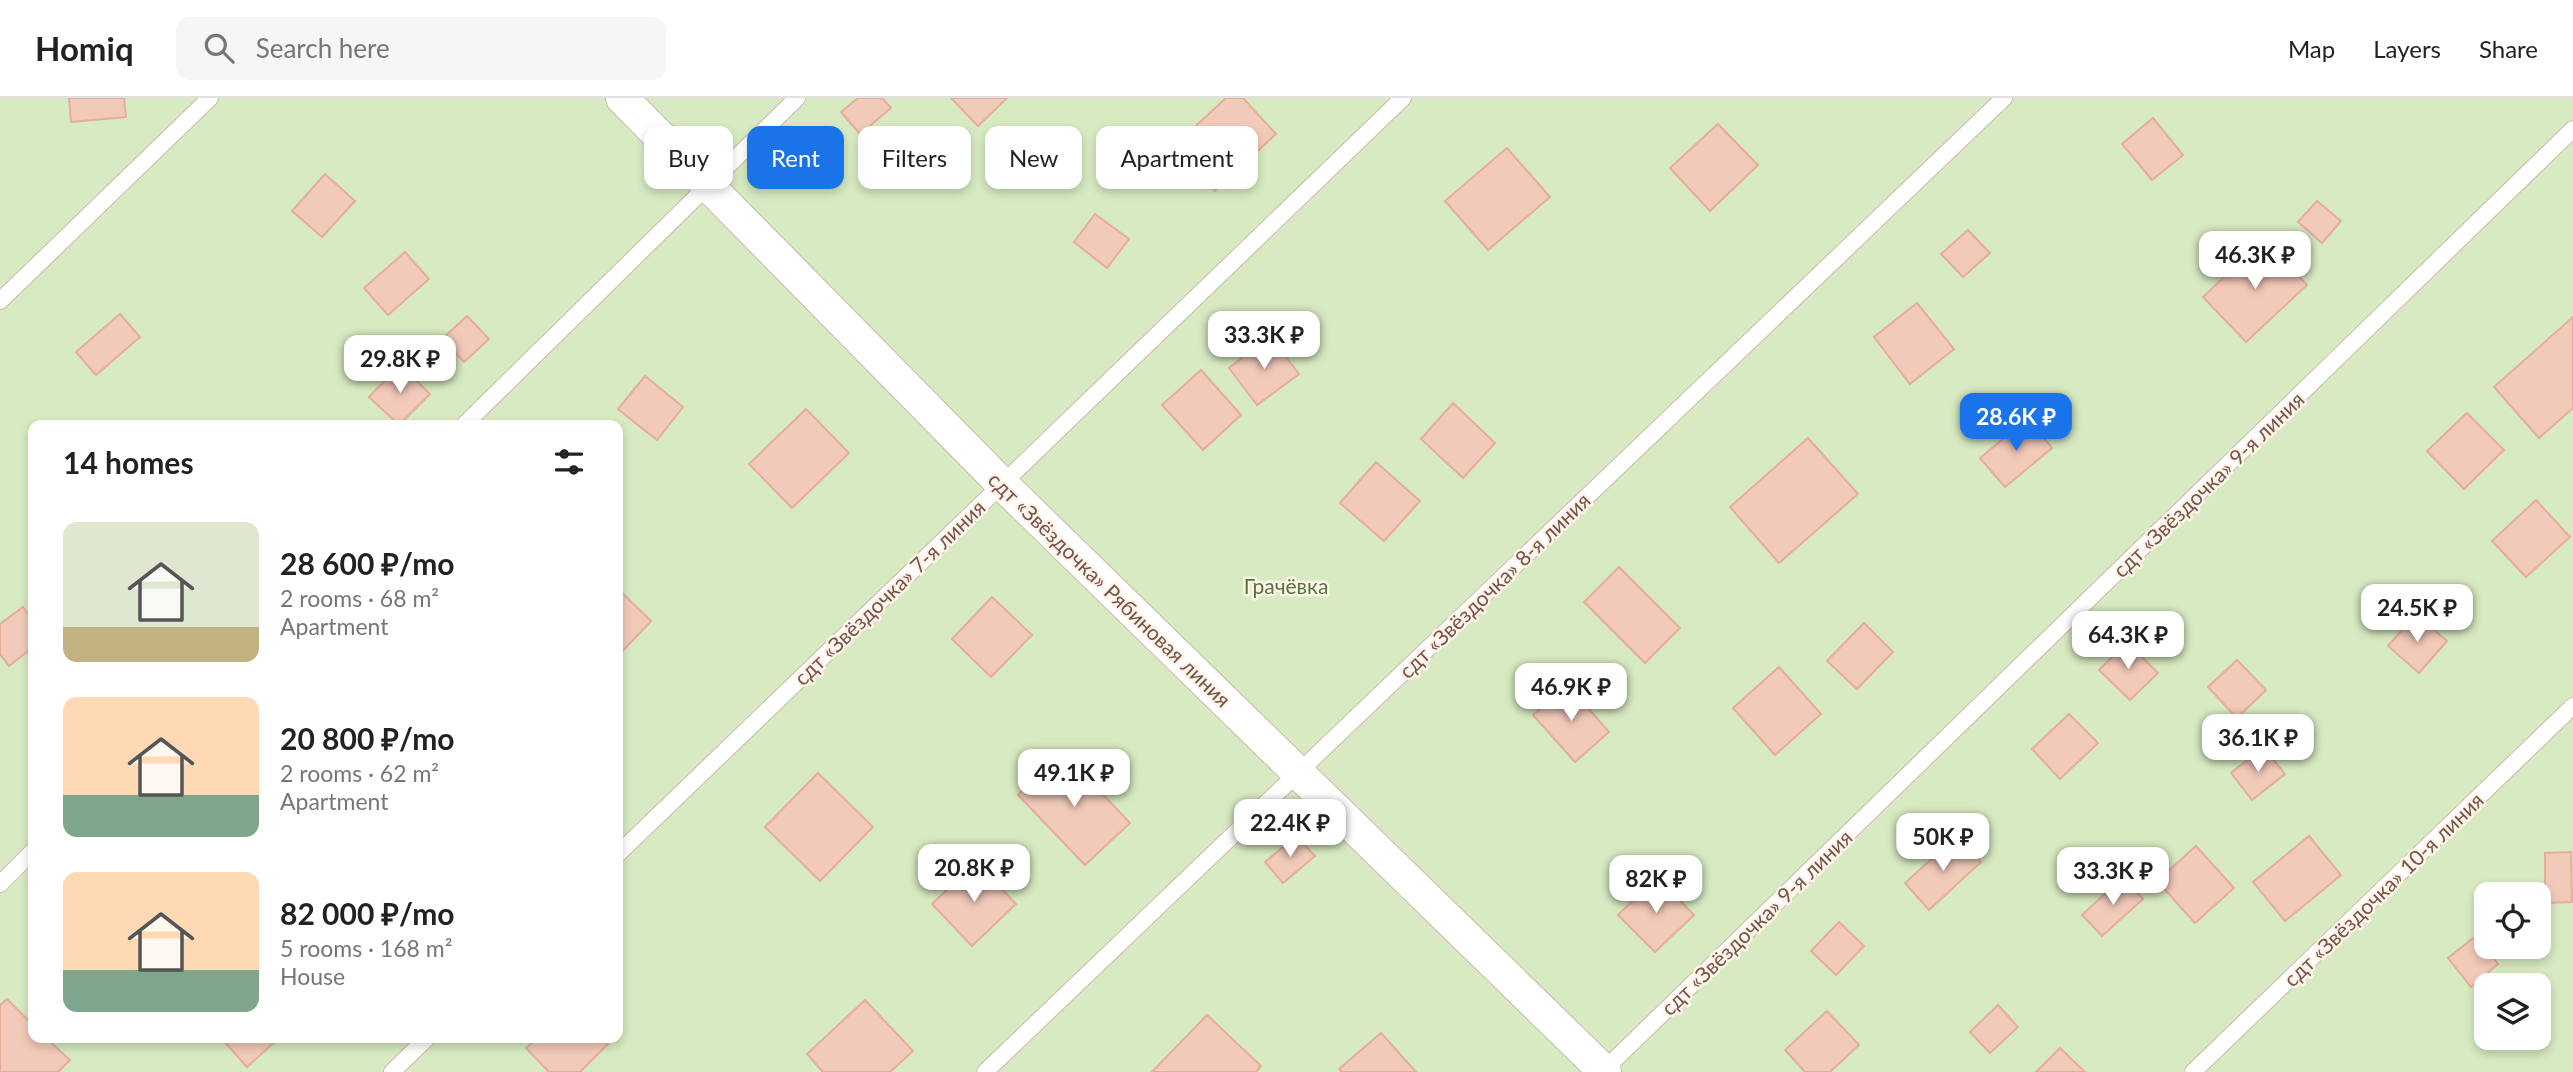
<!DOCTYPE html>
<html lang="en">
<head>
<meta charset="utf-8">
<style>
  body { margin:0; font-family:Lato,sans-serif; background:#f6f6f6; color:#222; height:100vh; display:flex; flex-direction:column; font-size:26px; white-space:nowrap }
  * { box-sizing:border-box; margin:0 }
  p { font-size:23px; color:#767676 }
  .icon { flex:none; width:38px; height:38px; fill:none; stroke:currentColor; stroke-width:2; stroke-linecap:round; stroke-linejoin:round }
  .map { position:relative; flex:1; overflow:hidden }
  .details { position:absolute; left:28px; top:322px; width:595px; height:623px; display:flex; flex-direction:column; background:#fff; border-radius:14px; box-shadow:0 4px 10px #0003 }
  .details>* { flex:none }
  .guide { position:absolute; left:644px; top:28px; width:665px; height:63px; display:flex; gap:14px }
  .tools { position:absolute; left:2474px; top:784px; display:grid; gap:14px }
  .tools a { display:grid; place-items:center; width:77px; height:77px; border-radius:14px; background:#fff; box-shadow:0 4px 10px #0003; font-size:35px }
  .price { position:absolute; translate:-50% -60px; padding:0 16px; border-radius:14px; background:#fff; color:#222; font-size:23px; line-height:46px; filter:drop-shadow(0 2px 4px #0008) }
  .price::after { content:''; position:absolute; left:50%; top:42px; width:21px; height:16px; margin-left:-10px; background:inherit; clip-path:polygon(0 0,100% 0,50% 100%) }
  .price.active { background:#1a73e8; color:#fff }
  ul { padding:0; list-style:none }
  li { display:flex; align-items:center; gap:21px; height:175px; padding:0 35px }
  li span { display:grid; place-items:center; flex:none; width:196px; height:140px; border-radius:14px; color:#555 }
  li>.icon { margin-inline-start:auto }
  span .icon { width:84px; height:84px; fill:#fffc; stroke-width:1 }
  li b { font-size:30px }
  h2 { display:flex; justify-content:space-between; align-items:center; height:84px; padding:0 35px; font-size:30px }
  .tag { padding:0 24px; border-radius:14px; background:#fff; box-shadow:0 4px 10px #0003; font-size:24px; line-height:63px }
  .tag.active { background:#1a73e8; color:#fff }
  header { display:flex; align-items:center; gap:42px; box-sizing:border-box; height:98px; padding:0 35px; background:#fff; border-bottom:2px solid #e0e0e0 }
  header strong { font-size:33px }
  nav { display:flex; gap:38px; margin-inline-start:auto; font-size:24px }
  .search { width:490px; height:63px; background:#f6f6f6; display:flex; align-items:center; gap:18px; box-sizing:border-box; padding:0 24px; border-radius:14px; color:#767676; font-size:26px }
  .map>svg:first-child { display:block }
  .green { fill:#d7eac1; fill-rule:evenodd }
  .building { fill:#f2caba; stroke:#e5ae9b; stroke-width:2 }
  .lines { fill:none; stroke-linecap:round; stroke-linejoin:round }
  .lane-casing { stroke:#d0b8ad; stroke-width:18 }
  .street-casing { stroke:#d0b8ad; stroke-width:34 }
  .lane { stroke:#fff; stroke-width:16 }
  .street { stroke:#fff; stroke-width:32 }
  .labels { text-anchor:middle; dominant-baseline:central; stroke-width:5; stroke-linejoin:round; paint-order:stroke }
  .street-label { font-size:21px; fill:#755349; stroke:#fff4ea }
  .park-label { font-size:21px; fill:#55753e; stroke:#fff4ea }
</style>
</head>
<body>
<header>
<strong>Homiq</strong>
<div class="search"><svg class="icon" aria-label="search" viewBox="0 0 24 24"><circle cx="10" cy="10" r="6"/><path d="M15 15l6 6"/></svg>Search here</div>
<nav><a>Map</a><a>Layers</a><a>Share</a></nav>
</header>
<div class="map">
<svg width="2573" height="974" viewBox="0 0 2573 974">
  <rect width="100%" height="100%" fill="#fcefe3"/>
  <!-- green -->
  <path class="green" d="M0 0H2573V974H0ZM33 327H618V940H33ZM2487 796H2539V849H2487ZM2487 887H2539V940H2487Z"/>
  <!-- building -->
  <g class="building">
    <polygon points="69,0 124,0 126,19 71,24"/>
    <polygon points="858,0 882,0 891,10 860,36 841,14"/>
    <polygon points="951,0 1007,0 978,28"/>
    <polygon points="1226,0 1243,0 1276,36 1215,93 1174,48"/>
    <polygon points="2153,20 2183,57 2152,82 2122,46"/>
    <polygon points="1718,26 1758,67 1710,113 1670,70"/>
    <polygon points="1507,50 1550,99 1488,152 1445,103"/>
    <polygon points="325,76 355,103 322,139 292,113"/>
    <polygon points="2317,103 2341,123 2322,145 2298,124"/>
    <polygon points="1095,116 1129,141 1107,170 1074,144"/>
    <polygon points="1968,132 1990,155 1963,179 1941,156"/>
    <polygon points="2264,141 2307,187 2246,244 2203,199"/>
    <polygon points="405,154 429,181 388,217 364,190"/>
    <polygon points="1917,205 1954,251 1910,286 1874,239"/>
    <polygon points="120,216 140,239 96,277 76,254"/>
    <polygon points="467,218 489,241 464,264 442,241"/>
    <polygon points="2573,219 2573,310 2539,340 2494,289"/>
    <polygon points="1270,238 1299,276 1257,307 1229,270"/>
    <polygon points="400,267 430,296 399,327 369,299"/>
    <polygon points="1201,272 1241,317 1203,352 1162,307"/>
    <polygon points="645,278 683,309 657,342 618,311"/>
    <polygon points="1453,305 1495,345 1463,380 1421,341"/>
    <polygon points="806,311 849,355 792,410 749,366"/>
    <polygon points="2467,315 2504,352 2464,391 2427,353"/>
    <polygon points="2028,320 2052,350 2005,389 1980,360"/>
    <polygon points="1808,340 1858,396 1779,465 1730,409"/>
    <polygon points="1376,364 1420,403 1384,443 1340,405"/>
    <polygon points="2536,402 2570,439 2526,479 2492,443"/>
    <polygon points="1619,469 1680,530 1645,565 1584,504"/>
    <polygon points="618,491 651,523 618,558"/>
    <polygon points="992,499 1032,537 991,579 952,541"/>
    <polygon points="23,509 33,523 33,549 9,568 0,556 0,526"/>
    <polygon points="2416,516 2447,543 2419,575 2388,548"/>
    <polygon points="1864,525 1893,554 1857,591 1827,563"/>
    <polygon points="2127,544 2158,575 2130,602 2099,572"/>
    <polygon points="2237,562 2266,592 2237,620 2208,589"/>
    <polygon points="1779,569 1821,616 1775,657 1733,610"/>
    <polygon points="1567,586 1609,634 1575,664 1533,617"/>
    <polygon points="2069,616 2098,645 2060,681 2032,651"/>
    <polygon points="2263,649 2285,676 2252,702 2231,675"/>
    <polygon points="1063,654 1130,725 1085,767 1018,697"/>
    <polygon points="818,675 873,729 820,783 765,729"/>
    <polygon points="1296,738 1315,758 1283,785 1265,764"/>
    <polygon points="1957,738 1981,764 1929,812 1905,785"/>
    <polygon points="2309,738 2341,777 2285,823 2253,784"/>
    <polygon points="2196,748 2234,790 2195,825 2157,783"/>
    <polygon points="2571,754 2572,804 2545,805 2545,755"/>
    <polygon points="976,764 1016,806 972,848 932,806"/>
    <polygon points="1657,779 1694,817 1655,854 1618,817"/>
    <polygon points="2123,779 2143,801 2102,838 2082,817"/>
    <polygon points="1839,824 1864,848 1836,877 1811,853"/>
    <polygon points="2476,838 2498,866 2471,889 2448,860"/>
    <polygon points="7,901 33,927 33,940 46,940 70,962 58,974 0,974 0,907"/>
    <polygon points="865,902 913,953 890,974 823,974 807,956"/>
    <polygon points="1998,907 2018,929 1990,955 1970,934"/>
    <polygon points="1827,913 1859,947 1830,974 1805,974 1785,952"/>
    <polygon points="1207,917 1261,968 1256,974 1152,974"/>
    <polygon points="1381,935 1416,974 1342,974 1339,971"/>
    <polygon points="221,940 279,940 247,969"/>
    <polygon points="537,940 601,940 608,946 580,974 549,974 526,950"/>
    <polygon points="2060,950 2085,974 2036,974"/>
  </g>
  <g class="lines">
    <defs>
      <g id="lane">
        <polyline points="0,203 210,0"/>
        <polyline points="464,327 797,0"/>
        <polyline points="618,756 1403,0"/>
        <polyline points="0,786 33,753"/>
        <polyline points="392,974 427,940"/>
        <polyline points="985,974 2004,0"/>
        <polyline points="1602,974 2573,31"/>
        <polyline points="2193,974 2573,608"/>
      </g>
      <polyline id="street" points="622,0 1001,385 1605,974"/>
    </defs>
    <!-- lane casing -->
    <use href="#lane" class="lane-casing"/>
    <!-- street casing -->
    <use href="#street" class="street-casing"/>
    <!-- lane -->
    <use href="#lane" class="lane"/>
    <!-- street -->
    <use href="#street" class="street"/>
  </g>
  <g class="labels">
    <!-- street labels -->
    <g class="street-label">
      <text transform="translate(2208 386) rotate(-44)">сдт «Звёздочка» 9-я линия</text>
      <text transform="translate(1494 487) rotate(-44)">сдт «Звёздочка» 8-я линия</text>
      <text transform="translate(1110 491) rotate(44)">сдт «Звёздочка» Рябиновая линия</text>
      <text transform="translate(889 494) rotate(-44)">сдт «Звёздочка» 7-я линия</text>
      <text transform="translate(2383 791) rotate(-44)">сдт «Звёздочка» 10-я линия</text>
      <text transform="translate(1756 824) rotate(-44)">сдт «Звёздочка» 9-я линия</text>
    </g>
    <!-- park labels -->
    <g class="park-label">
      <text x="1286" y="487">Грачёвка</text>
    </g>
  </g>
</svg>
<div class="tools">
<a><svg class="icon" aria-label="locate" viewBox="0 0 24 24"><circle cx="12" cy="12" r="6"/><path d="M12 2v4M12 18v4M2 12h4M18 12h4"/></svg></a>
<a><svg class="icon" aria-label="layers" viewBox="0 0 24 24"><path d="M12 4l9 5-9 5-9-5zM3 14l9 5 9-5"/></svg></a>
</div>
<b class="price" style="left:2255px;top:193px">46.3K ₽</b>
<b class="price" style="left:1264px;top:273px">33.3K ₽</b>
<b class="price" style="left:400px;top:297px">29.8K ₽</b>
<b class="price active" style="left:2016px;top:355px">28.6K ₽</b>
<b class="price" style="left:2417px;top:546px">24.5K ₽</b>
<b class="price" style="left:2128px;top:573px">64.3K ₽</b>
<b class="price" style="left:1571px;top:625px">46.9K ₽</b>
<b class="price" style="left:2258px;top:676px">36.1K ₽</b>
<b class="price" style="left:1074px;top:711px">49.1K ₽</b>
<b class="price" style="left:1290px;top:761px">22.4K ₽</b>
<b class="price" style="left:1943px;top:775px">50K ₽</b>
<b class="price" style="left:974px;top:806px">20.8K ₽</b>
<b class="price" style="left:2113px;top:809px">33.3K ₽</b>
<b class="price" style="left:1656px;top:817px">82K ₽</b>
<div class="guide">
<a class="tag">Buy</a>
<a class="tag active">Rent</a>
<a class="tag">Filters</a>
<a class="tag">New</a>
<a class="tag">Apartment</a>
</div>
<section class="details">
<h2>14 homes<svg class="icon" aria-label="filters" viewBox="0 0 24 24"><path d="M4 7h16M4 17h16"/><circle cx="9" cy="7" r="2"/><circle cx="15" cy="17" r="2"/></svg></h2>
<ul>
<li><span style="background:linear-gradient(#dfe7d0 75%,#c2b280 0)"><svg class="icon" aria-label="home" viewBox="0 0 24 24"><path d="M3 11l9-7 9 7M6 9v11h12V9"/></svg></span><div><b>28 600 ₽/mo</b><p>2 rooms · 68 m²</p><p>Apartment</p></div></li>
<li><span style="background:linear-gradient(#ffd9b3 70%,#7fa58c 0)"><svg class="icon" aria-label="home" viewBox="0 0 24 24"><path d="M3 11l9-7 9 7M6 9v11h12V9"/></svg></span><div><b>20 800 ₽/mo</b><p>2 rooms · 62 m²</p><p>Apartment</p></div></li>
<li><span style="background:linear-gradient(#ffd9b3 70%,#7fa58c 0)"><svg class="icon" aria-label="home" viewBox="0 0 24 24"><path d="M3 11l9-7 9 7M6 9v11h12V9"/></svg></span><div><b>82 000 ₽/mo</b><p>5 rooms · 168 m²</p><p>House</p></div></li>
</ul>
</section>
</div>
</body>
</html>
